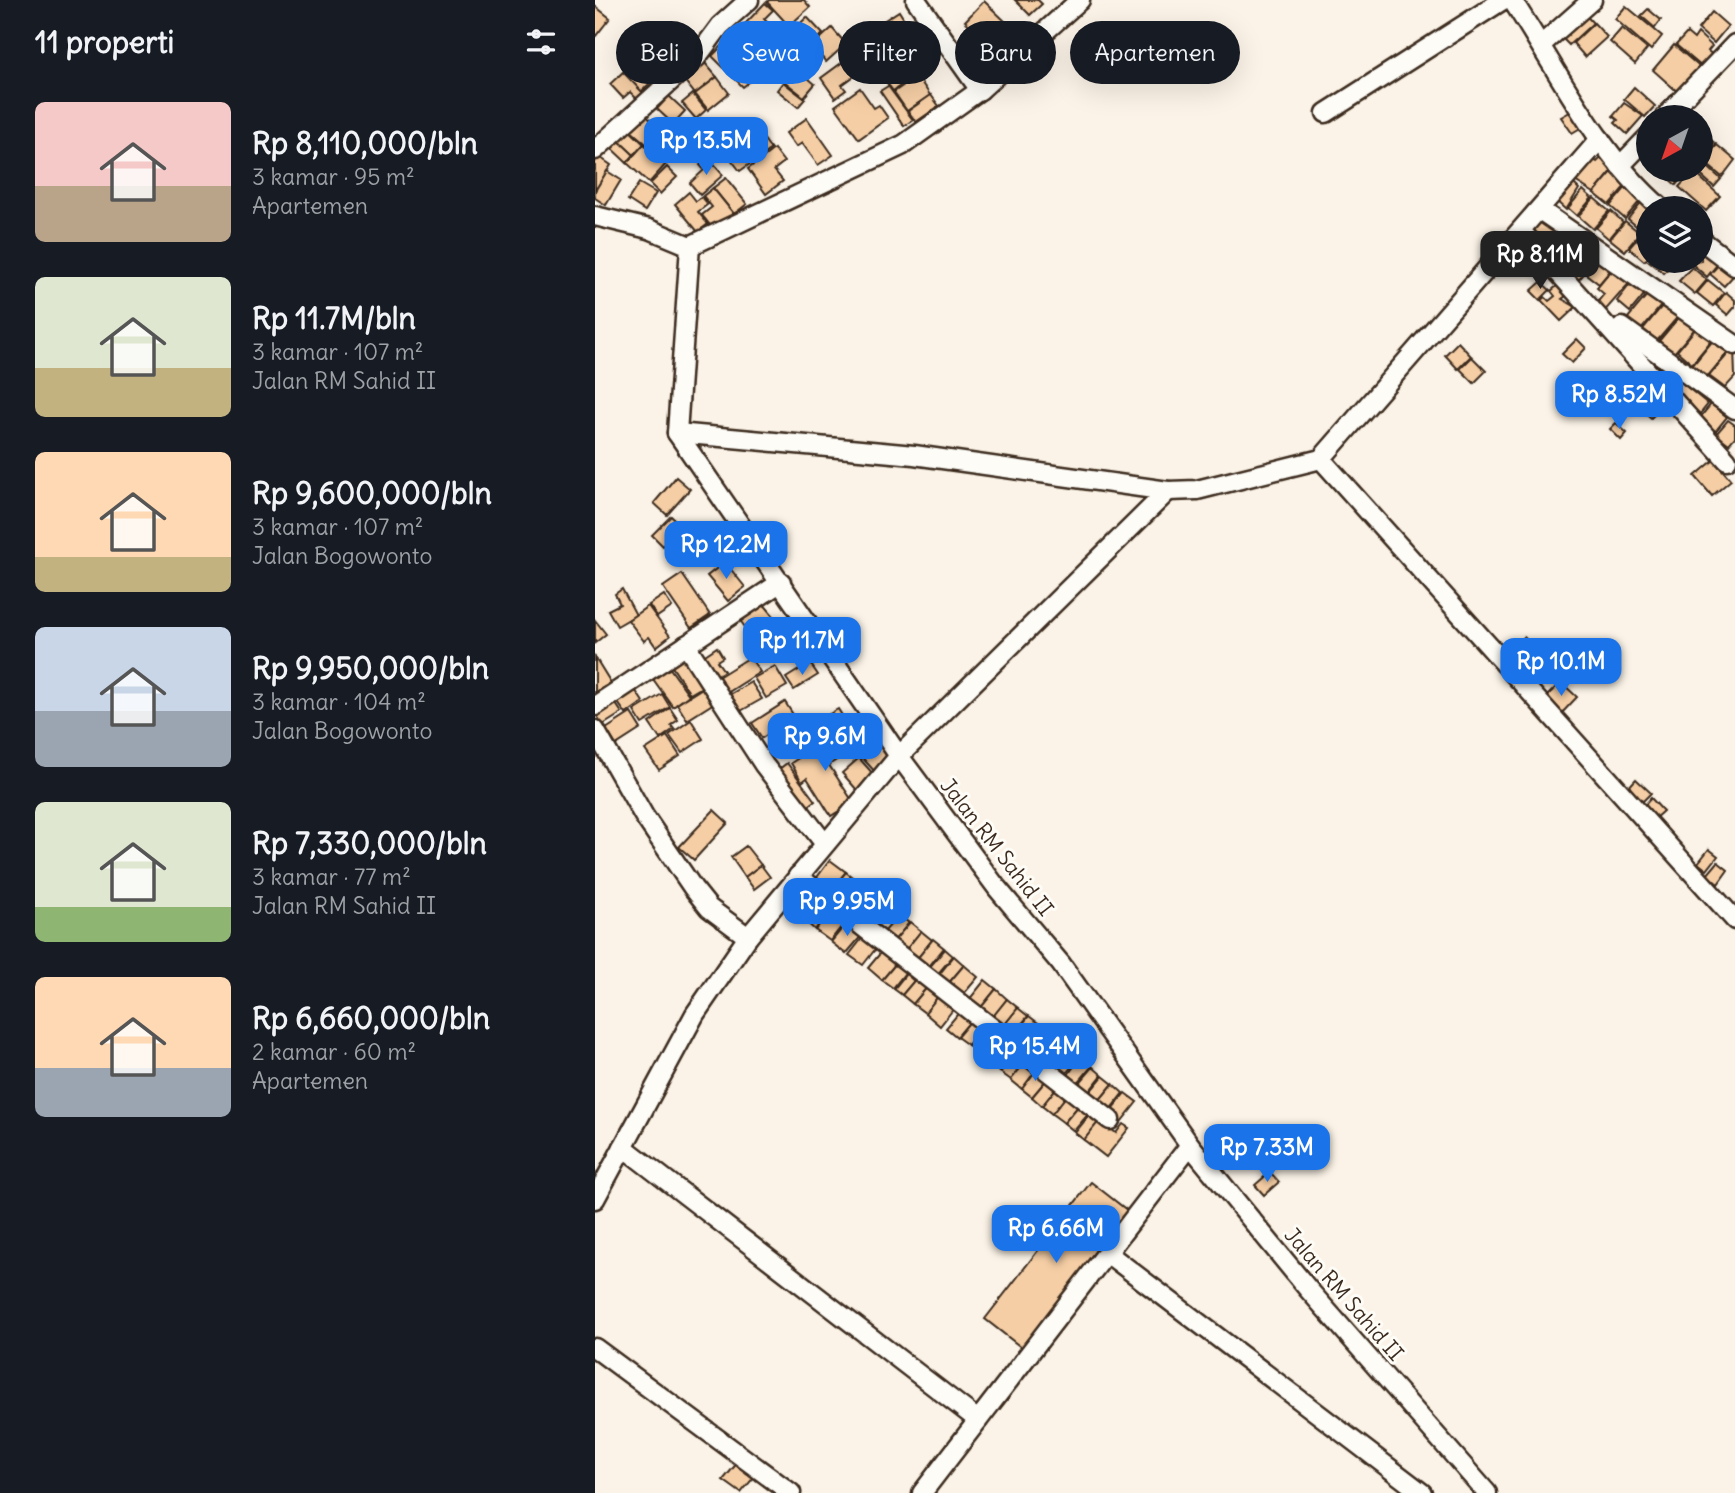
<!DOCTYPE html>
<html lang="id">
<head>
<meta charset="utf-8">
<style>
  body { margin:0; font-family:Delius,sans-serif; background:#20242c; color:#f1f3f6; height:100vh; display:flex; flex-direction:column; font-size:26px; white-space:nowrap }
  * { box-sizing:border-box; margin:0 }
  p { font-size:23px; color:#9ea1a6 }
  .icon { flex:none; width:38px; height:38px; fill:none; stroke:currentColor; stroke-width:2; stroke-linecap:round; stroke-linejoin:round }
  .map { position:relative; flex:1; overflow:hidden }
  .drawer { display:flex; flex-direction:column; background:#171b24; width:595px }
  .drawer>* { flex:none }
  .hud { position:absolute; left:21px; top:21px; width:665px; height:63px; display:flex; gap:14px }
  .needle { width:46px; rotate:220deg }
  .buttons { position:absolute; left:1041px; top:105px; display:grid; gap:14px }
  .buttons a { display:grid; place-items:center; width:77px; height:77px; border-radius:50%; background:#171b24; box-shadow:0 7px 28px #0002; font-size:35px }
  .price { position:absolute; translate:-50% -60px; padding:0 16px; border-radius:14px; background:#1a73e8; color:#fff; font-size:23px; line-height:46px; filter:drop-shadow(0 2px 4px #0008) }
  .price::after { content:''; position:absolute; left:50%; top:42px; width:21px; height:16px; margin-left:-10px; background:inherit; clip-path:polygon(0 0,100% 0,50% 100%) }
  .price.on { background:#222; color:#fff }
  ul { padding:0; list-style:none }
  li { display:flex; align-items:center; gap:21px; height:175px; padding:0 35px }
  li span { display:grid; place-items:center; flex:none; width:196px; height:140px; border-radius:10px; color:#555 }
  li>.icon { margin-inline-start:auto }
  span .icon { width:84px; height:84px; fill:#fffc; stroke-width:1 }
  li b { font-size:30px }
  h2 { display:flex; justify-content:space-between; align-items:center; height:84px; padding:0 35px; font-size:30px }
  .pill { padding:0 24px; border-radius:32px; background:#171b24; box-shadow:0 7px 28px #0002; font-size:24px; line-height:63px }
  .pill.on { background:#1a73e8; color:#fff }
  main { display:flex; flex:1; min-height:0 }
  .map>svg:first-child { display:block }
  .building { fill:#f5cea5; stroke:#3b2a1e; stroke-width:2 }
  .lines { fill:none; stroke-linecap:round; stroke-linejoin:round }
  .minor-casing { stroke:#3b2a1e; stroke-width:23 }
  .minor { stroke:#fdfcf7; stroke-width:18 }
  .labels { text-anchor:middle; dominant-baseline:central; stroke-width:6; stroke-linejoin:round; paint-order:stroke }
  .street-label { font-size:21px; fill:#3b2a1e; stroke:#fdfcf7 }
</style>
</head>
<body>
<main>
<section class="drawer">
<h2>11 properti<svg class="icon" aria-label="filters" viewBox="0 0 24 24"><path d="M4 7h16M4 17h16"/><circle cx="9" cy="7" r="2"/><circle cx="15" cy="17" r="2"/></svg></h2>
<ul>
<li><span style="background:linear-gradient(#f6c9c9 60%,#b9a48a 0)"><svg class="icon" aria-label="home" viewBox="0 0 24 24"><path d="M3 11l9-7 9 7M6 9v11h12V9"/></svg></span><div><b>Rp 8,110,000/bln</b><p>3 kamar · 95 m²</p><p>Apartemen</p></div></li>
<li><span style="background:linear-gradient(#dfe7d0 65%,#c2b280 0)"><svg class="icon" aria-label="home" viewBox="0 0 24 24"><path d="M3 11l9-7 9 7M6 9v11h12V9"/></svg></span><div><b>Rp 11.7M/bln</b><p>3 kamar · 107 m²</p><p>Jalan RM Sahid II</p></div></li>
<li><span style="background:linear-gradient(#ffd9b3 75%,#c2b280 0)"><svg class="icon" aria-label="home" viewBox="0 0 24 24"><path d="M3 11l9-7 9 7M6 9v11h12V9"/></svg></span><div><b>Rp 9,600,000/bln</b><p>3 kamar · 107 m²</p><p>Jalan Bogowonto</p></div></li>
<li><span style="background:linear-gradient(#c9d6e8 60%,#9aa5b1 0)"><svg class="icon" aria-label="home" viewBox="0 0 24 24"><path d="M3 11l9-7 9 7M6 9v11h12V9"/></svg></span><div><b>Rp 9,950,000/bln</b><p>3 kamar · 104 m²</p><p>Jalan Bogowonto</p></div></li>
<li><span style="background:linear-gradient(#dfe7d0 75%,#8fb573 0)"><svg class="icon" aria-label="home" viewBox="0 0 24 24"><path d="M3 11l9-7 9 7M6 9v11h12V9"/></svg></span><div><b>Rp 7,330,000/bln</b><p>3 kamar · 77 m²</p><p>Jalan RM Sahid II</p></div></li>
<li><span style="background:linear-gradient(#ffd9b3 65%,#9aa5b1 0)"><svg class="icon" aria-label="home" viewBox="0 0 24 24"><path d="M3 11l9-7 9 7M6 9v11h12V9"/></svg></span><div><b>Rp 6,660,000/bln</b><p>2 kamar · 60 m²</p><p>Apartemen</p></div></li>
</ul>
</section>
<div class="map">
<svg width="1140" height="1493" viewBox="0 0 1140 1493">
  <rect width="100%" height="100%" fill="#fbf3e7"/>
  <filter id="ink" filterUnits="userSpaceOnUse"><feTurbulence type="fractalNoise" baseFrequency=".0143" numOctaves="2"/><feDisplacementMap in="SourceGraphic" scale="14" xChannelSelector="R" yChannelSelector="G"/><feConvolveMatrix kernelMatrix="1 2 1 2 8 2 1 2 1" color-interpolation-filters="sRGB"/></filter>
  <g filter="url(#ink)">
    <!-- building -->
    <g class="building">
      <polygon points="174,0 209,0 215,7 194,26 172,2"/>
      <polygon points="420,0 443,0 447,4 435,15"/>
      <polygon points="389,1 412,23 393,43 370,21"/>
      <polygon points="170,3 178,10 169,19 180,30 184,26 192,34 176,50 149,25"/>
      <polygon points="0,6 15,18 0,37"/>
      <polygon points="1031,6 1067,36 1056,50 1020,19"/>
      <polygon points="1053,9 1066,20 1060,28 1046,16"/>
      <polygon points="304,11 312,24 268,53 260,39"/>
      <polygon points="987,11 998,23 974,45 962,33"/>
      <polygon points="1117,12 1133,26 1119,43 1103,29"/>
      <polygon points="212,17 228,34 210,51 194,34"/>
      <polygon points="999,23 1012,37 990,57 978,43"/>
      <polygon points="312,24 317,31 273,60 269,53"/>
      <polygon points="237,28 251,44 231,62 217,46"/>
      <polygon points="1027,28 1052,49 1040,64 1015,42"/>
      <polygon points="321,31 329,43 296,64 288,52"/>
      <polygon points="1092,33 1099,39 1103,33 1117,46 1113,51 1118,55 1107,67 1081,45"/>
      <polygon points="345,35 354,48 335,61 326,49"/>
      <polygon points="133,40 159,66 149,76 154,82 148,87 117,56"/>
      <polygon points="1079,45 1107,69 1085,94 1058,70"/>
      <polygon points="80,47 93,60 74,78 61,65"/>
      <polygon points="324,49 337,68 328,75 314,56"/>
      <polygon points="286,52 298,70 285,79 273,60"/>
      <polygon points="48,53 66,72 46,92 28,72"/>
      <polygon points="256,56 266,71 247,85 251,90 240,98 226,78"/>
      <polygon points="110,63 122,77 100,94 89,80"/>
      <polygon points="307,66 316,78 298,91 289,79"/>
      <polygon points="200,67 220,84 209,97 189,81"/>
      <polygon points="28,72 51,96 45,102 35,92 28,98 15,84"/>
      <polygon points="322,76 335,95 312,111 299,92"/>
      <polygon points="122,77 134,93 113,110 100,94"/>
      <polygon points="188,82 210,99 203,107 182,90"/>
      <polygon points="293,86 318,120 309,126 285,91"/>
      <polygon points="1039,87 1060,106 1050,117 1029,99"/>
      <polygon points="265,88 279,108 284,105 293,118 264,139 240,106"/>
      <polygon points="98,94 111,110 101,119 87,103"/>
      <polygon points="336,95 344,106 321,122 313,111"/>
      <polygon points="74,96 90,111 78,124 62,109"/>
      <polygon points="1029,103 1048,116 1032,134 1020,123 1023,120 1018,116"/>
      <polygon points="982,108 992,124 977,133 966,117"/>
      <polygon points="49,114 84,145 70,160 35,130"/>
      <polygon points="212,118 238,155 223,165 207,143 201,147 191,133"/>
      <polygon points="31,127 49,144 39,155 21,138"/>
      <polygon points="163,131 176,149 145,171 132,154"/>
      <polygon points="1106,131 1121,144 1116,150 1112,146 1109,149 1106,147"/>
      <polygon points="21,138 39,155 32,163 14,146"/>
      <polygon points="49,144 71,164 54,183 32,163"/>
      <polygon points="1122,145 1140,160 1127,177 1108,161"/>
      <polygon points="179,149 189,162 179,170 188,181 171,194 153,169"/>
      <polygon points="3,156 16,165 0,191 0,162"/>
      <polygon points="113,158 128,175 105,195 95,183 109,170 105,165"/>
      <polygon points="1006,158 1019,169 999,193 980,181 998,159 1002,162"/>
      <polygon points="1106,161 1126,179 1119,187 1100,170 1106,170"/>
      <polygon points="72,167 82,177 65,194 55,184"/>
      <polygon points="1064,170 1087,170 1091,173 1081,185"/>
      <polygon points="12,171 26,180 11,205 0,198 0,191"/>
      <polygon points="1098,171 1125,196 1111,211 1084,187"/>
      <polygon points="1017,172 1032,184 1014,205 999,193"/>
      <polygon points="131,178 152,204 139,214 118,188"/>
      <polygon points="44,183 61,193 50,211 33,200"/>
      <polygon points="978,183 984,189 971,210 960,200"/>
      <polygon points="1032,186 1045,201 1030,219 1015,206"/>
      <polygon points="118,188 139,214 119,230 107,215 117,207 108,196"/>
      <polygon points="988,190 997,198 982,216 973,208"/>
      <polygon points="94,192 101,201 107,197 113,204 103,212 113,224 103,232 80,204"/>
      <polygon points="999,198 1014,211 998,229 983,216"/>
      <polygon points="1048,200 1058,208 1054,208 1054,221 1046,230 1033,219"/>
      <polygon points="1016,211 1028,222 1014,239 1001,228"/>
      <polygon points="949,214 967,228 949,249 932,234"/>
      <polygon points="1030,221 1045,233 1030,251 1015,239"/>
      <polygon points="969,229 985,242 965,266 949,253"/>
      <polygon points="1047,233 1054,238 1054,257 1049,261 1034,248"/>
      <polygon points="988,242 1004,256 982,282 966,269"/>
      <polygon points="1110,246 1126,260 1112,277 1096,263 1106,261 1106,251"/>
      <polygon points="1008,254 1020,265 1004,284 991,274"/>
      <polygon points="1128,260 1140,274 1129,286 1115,274"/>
      <polygon points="1054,261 1079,261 1069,273"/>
      <polygon points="1020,266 1037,280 1008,313 999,306 1009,294 1002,288"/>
      <polygon points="1097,267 1112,280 1100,294 1084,281"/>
      <polygon points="1040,278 1054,289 1035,312 1022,301"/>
      <polygon points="1113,280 1129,293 1118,306 1102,293"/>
      <polygon points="946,282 955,290 945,300 936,291"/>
      <polygon points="962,286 971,296 967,299 981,307 966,321 946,300 950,297 954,301 960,296 956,291"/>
      <polygon points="1057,289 1071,300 1041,336 1027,325"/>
      <polygon points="1131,292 1140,300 1140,307 1133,315 1121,305"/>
      <polygon points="1072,300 1087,312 1062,341 1048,329"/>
      <polygon points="1089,311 1104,324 1079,353 1064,341"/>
      <polygon points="1105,323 1120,336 1097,364 1082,351"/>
      <polygon points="982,339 991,348 977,363 967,354"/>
      <polygon points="1119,339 1134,351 1107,383 1093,371"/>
      <polygon points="863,342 876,356 863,369 850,355"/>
      <polygon points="1139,347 1140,377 1130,388 1114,376"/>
      <polygon points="877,357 891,371 879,383 865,369"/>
      <polygon points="1081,378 1113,404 1105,414 1073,388"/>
      <polygon points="1051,388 1064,401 1058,407 1063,411 1056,418 1038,402"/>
      <polygon points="1116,404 1132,417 1119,433 1103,420"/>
      <polygon points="1133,420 1140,425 1140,437 1134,444 1121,434"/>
      <polygon points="1021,423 1032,433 1026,440 1015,429"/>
      <polygon points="1119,460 1136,480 1117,496 1100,476"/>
      <polygon points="81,477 95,489 72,515 59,503"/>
      <polygon points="76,516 87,527 68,546 57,535"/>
      <polygon points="93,526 107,540 87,559 73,545"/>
      <polygon points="130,562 150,587 133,601 112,576"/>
      <polygon points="87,574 115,615 96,628 68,587"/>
      <polygon points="27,589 41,615 22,626 13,610 25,604 20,594"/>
      <polygon points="69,595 77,607 62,617 54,605"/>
      <polygon points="167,602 195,635 170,654 144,619"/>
      <polygon points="53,606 75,636 61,647 54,637 49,641 33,620"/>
      <polygon points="0,620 11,634 0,643"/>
      <polygon points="929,637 950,659 935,673 915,651"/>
      <polygon points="122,647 128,657 122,661 129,671 116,679 104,659"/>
      <polygon points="91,651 112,684 95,694 74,662"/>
      <polygon points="0,657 16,683 0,692"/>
      <polygon points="155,657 165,672 132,693 123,677"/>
      <polygon points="215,663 223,675 199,690 191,678"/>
      <polygon points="180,666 192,686 171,698 159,678"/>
      <polygon points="74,667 94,695 78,707 58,679"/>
      <polygon points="156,682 167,699 144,712 134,695"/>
      <polygon points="966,682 982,697 966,714 949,699"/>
      <polygon points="37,685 48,702 31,714 19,697"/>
      <polygon points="109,687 119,703 92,720 82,704"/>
      <polygon points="67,694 75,707 47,724 39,711"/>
      <polygon points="17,698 27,713 8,725 0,713"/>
      <polygon points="190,702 206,727 190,737 184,727 167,738 157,723"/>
      <polygon points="75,708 83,720 76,725 79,729 65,739 54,723"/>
      <polygon points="243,709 253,725 227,741 217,724"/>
      <polygon points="36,713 46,729 21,745 11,729"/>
      <polygon points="268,719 281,735 261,751 248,735"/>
      <polygon points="96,720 108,739 87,753 74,735"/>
      <polygon points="243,732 255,751 234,765 258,802 236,816 212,778 207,782 196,763"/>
      <polygon points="72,736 85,756 64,770 50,750"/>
      <polygon points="282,737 301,758 282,774 263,753"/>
      <polygon points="264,758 279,775 262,790 247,773"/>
      <polygon points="192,763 220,801 211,808 183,770"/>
      <polygon points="1041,779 1056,793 1046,803 1032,789"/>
      <polygon points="1056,798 1068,811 1059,819 1048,807"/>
      <polygon points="119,810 133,823 99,860 84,847"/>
      <polygon points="151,846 166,865 150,877 136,857"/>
      <polygon points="1114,849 1123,856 1112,870 1103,863"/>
      <polygon points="235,860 251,872 235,891 220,880"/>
      <polygon points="1123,862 1133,870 1123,884 1112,875"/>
      <polygon points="166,865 175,877 159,889 150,877"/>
      <polygon points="251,872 262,881 247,900 235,891"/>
      <polygon points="262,881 274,890 258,909 247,900"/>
      <polygon points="211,886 228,899 210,921 194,908"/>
      <polygon points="274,890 294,907 278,926 258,909"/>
      <polygon points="227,902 237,909 220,930 211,922"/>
      <polygon points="238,908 252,920 235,941 220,930"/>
      <polygon points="304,915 314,923 300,940 289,932"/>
      <polygon points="253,921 268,934 251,954 236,942"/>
      <polygon points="315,922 326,931 310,951 298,942"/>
      <polygon points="326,931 337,940 321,960 310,951"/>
      <polygon points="269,936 282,947 268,965 254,955"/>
      <polygon points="338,939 349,948 332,969 321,960"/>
      <polygon points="350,949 358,956 341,976 333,969"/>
      <polygon points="288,950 302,962 287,980 273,968"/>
      <polygon points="359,956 369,965 353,984 343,976"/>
      <polygon points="303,961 313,969 298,988 287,980"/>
      <polygon points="369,965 383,977 367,996 353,984"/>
      <polygon points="311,974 319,981 307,995 299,989"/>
      <polygon points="323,976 334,985 318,1004 307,995"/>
      <polygon points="390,980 401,989 384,1010 373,1001"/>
      <polygon points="334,985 345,994 330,1013 318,1004"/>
      <polygon points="401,989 412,999 396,1019 384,1010"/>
      <polygon points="345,994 360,1007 345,1026 330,1013"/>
      <polygon points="412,999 423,1008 407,1028 396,1019"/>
      <polygon points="423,1008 433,1016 417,1036 407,1028"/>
      <polygon points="367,1009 378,1018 362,1037 351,1028"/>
      <polygon points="434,1016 443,1023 427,1042 419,1035"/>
      <polygon points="378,1018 388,1026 373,1045 362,1037"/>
      <polygon points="443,1023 455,1034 440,1052 427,1042"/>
      <polygon points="388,1026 398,1034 383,1053 373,1045"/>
      <polygon points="398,1034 409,1043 394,1062 383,1053"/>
      <polygon points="455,1034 465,1042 450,1060 440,1052"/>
      <polygon points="465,1042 474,1050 459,1068 450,1060"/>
      <polygon points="409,1043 421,1053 405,1072 394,1062"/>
      <polygon points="474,1050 484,1058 469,1076 459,1068"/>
      <polygon points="421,1053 431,1061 416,1080 405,1072"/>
      <polygon points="486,1057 497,1066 482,1084 472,1076"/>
      <polygon points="432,1060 442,1069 427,1089 416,1080"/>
      <polygon points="498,1067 507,1075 492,1094 482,1086"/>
      <polygon points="442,1069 453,1078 437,1097 427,1089"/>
      <polygon points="508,1076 518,1084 503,1102 493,1094"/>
      <polygon points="453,1078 463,1086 447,1106 437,1097"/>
      <polygon points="518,1084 528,1093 514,1111 503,1102"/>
      <polygon points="463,1086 473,1094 457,1114 447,1106"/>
      <polygon points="530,1093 542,1102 526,1122 514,1113"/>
      <polygon points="473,1094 485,1104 469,1123 457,1114"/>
      <polygon points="485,1104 495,1112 479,1131 469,1123"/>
      <polygon points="496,1113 505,1120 489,1140 480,1133"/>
      <polygon points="505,1120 521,1133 528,1124 534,1128 511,1157 489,1140"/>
      <polygon points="675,1172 684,1182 669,1195 660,1185"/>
      <polygon points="496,1182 533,1211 427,1348 390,1319"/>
      <polygon points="143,1462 160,1476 146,1493 128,1480"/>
    </g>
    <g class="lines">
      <defs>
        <g id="minor">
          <polyline points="321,0 385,90"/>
          <path d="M917 0C963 70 1002 153 1066 208"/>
          <polyline points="946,45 997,0"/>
          <polyline points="731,113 908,0"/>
          <polyline points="1070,117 1140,44"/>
          <polyline points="0,150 102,57 125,26 154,0"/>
          <polyline points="1025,166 1054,136"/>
          <polyline points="945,210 1140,345"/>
          <polyline points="0,216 54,229 95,246 82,433 304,756 402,888 466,964 595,1145 713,1289 892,1493"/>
          <polyline points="926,231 1132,460"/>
          <polyline points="1106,240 1140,266"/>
          <polyline points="95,246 308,145 385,90 485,0"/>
          <polyline points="1027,327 1140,409"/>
          <polyline points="82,433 319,455 573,491 602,490 726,459 1005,139"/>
          <polyline points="726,459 1140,920"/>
          <polyline points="91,645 169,765 230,844"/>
          <polyline points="0,706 186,582"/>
          <polyline points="0,730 49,816 98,888 114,908 153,937"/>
          <polyline points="203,876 515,1120"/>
          <polyline points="28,1147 383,1420"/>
          <polyline points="0,1199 100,1014 153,937 304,756 573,491"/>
          <polyline points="512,1253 827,1493"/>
          <polyline points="0,1348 196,1493"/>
          <polyline points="327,1493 595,1145"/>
        </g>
      </defs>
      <!-- minor casing -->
      <use href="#minor" class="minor-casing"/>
      <!-- minor -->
      <use href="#minor" class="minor"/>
    </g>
  </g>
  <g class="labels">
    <!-- street labels -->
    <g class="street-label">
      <text transform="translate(402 847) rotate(52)">Jalan RM Sahid II</text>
      <text transform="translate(749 1294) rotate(49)">Jalan RM Sahid II</text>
    </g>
  </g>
</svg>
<div class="buttons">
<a><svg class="needle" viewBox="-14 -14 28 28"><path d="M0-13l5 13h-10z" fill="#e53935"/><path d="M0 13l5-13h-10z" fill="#9ea1a6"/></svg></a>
<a><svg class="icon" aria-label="layers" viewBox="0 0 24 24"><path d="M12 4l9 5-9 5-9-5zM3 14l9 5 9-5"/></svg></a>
</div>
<b class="price" style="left:111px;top:177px">Rp 13.5M</b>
<b class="price on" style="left:945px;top:291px">Rp 8.11M</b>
<b class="price" style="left:1024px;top:431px">Rp 8.52M</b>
<b class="price" style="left:131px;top:581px">Rp 12.2M</b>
<b class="price" style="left:207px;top:677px">Rp 11.7M</b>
<b class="price" style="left:966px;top:698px">Rp 10.1M</b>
<b class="price" style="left:230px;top:773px">Rp 9.6M</b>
<b class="price" style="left:252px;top:938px">Rp 9.95M</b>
<b class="price" style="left:440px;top:1083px">Rp 15.4M</b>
<b class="price" style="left:672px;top:1184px">Rp 7.33M</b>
<b class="price" style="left:461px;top:1265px">Rp 6.66M</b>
<div class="hud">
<a class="pill">Beli</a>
<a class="pill on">Sewa</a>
<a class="pill">Filter</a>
<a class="pill">Baru</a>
<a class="pill">Apartemen</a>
</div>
</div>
</main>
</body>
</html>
